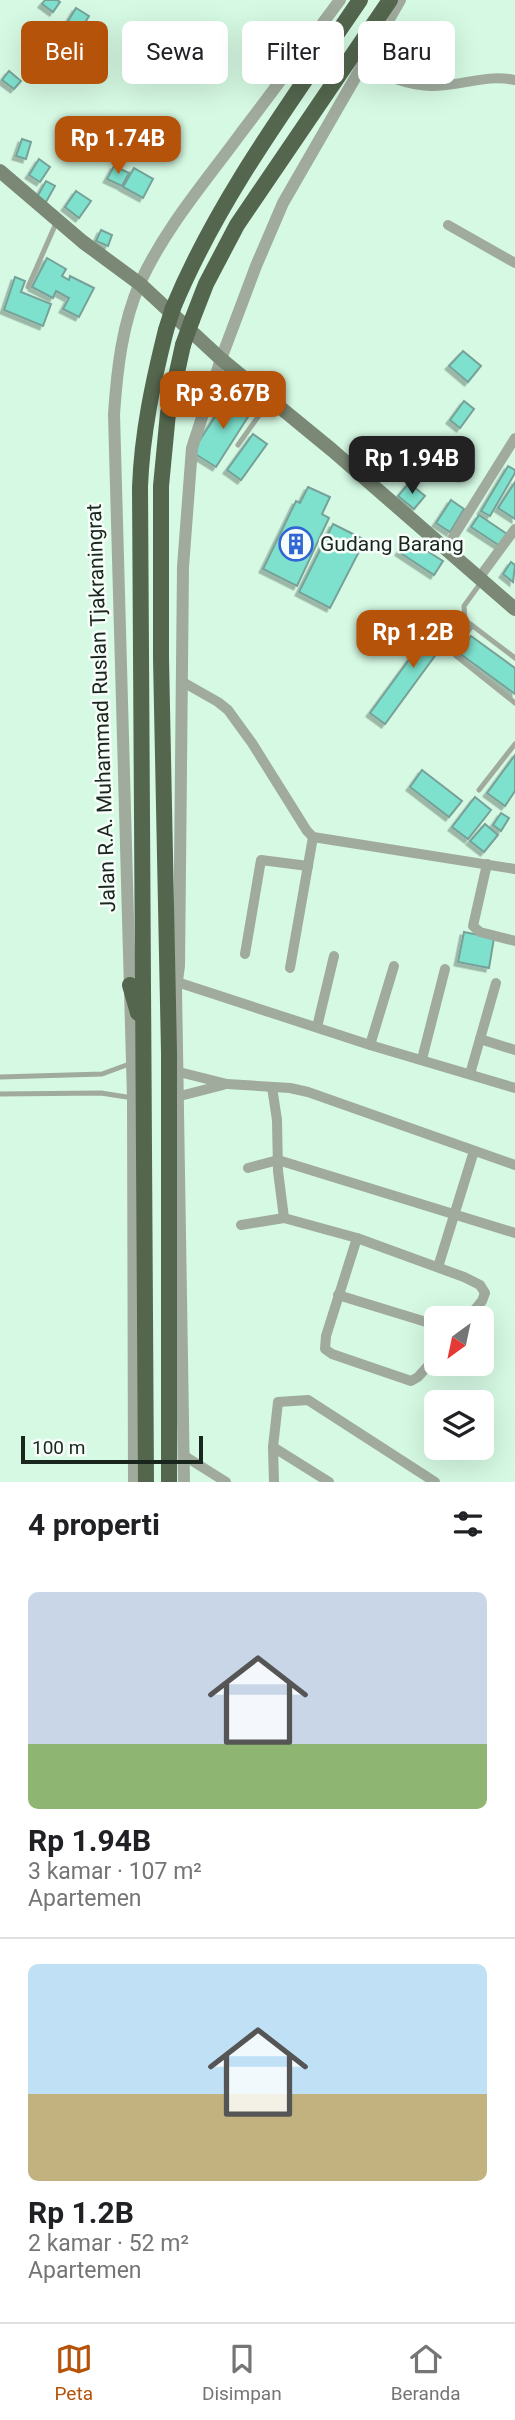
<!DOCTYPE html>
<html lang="id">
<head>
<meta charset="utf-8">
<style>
  body { margin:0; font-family:Roboto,sans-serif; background:#f2f2f2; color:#202124; height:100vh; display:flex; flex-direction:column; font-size:26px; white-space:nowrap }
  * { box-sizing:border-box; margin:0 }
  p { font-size:23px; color:#757577 }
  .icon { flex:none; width:38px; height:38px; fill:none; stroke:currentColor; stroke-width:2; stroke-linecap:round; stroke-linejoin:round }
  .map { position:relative; height:1482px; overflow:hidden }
  .side { display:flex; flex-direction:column; background:#fff; flex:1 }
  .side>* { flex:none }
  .hud { position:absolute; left:21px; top:21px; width:474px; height:63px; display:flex; gap:14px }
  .needle { width:46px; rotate:213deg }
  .fabs { position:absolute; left:424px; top:1306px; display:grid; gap:14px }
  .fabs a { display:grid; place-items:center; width:70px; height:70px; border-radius:10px; background:#fff; box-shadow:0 7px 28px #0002; font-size:35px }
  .scale { position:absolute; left:21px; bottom:18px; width:182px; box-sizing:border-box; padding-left:7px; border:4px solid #19261e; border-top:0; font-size:19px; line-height:24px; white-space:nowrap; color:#19261e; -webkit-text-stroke:5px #f7fefa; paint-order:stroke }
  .price { position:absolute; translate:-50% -60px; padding:0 16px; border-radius:14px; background:#b45309; color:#fff; font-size:23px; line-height:46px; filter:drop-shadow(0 2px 4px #0008) }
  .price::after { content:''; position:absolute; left:50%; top:42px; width:21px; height:16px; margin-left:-10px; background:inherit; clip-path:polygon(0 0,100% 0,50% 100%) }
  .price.active { background:#222; color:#fff }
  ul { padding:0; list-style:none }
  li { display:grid; align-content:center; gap:14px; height:371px; padding:0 28px }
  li+li { border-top:2px solid #e0e0e0 }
  li span { display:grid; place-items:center; height:217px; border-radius:10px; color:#555 }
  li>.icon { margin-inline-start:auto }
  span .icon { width:126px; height:126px; fill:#fffc; stroke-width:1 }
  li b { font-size:30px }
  h2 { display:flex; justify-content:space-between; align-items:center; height:84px; padding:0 28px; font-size:30px }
  .tag { padding:0 24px; border-radius:10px; background:#fff; box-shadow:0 7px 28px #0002; font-size:24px; line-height:63px }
  .tag.active { background:#b45309; color:#fff }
  .dock { display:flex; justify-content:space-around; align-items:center; height:98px; border-top:2px solid #e0e0e0; background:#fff; font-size:19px; color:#757577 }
  .dock a { display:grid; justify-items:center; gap:4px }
  .dock .active { color:#b45309 }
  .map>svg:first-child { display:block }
  .building { fill:#7ee1cd; stroke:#77a198; stroke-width:2; filter:url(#shadow) }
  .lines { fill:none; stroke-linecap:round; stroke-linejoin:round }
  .service { stroke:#a0aa9d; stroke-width:5 }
  .minor { stroke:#a0aa9d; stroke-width:10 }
  .tertiary { stroke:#a0aa9d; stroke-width:12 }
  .secondary { stroke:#7a8875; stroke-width:14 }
  .trunk { stroke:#54664e; stroke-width:16 }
  .trunk-bridge { stroke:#54664e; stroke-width:16 }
  .labels { text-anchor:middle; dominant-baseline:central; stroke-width:5; stroke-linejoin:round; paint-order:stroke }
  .poi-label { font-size:21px; fill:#19261e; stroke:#f7fefa; text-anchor:start }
  .street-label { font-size:21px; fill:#19261e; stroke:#f7fefa }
</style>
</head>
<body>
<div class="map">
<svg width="515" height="1482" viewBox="0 0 515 1482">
  <defs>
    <filter id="shadow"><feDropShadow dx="-3.5" dy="3.5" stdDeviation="0" flood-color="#0004"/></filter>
  </defs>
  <rect width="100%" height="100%" fill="#d5f9e3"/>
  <!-- building -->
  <g class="building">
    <polygon points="45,0 57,0 60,2 53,12 42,4"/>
    <polygon points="76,8 89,16 81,29 68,21"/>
    <polygon points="89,23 102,31 93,45 81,37"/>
    <polygon points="9,71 21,81 14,89 2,80"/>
    <polygon points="22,139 31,142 26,159 16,156"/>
    <polygon points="39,159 50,167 40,182 29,175"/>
    <polygon points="114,166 129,173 122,186 107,179"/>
    <polygon points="134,168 153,179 143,198 123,187"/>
    <polygon points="46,181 55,186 46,202 37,197"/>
    <polygon points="76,191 91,201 79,218 65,207"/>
    <polygon points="101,230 112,235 108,246 96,241"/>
    <polygon points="47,258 66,269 62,276 69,280 70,276 94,288 79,317 63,309 69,298 56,291 53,298 32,287"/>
    <polygon points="15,277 25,281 21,292 51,304 43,326 4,310"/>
    <polygon points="463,351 481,366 468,382 449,366"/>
    <polygon points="230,394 253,409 216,467 192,452"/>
    <polygon points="464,401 474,409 460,428 450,420"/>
    <polygon points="253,434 267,444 241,480 227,470"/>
    <polygon points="454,456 469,466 462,478 446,468"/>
    <polygon points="508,466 515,470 515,473 490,516 481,511"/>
    <polygon points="515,482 515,519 498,508"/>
    <polygon points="409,483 425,496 414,509 398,496"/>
    <polygon points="308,487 330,497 322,514 329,518 297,586 263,569 296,501 300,503"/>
    <polygon points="451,500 464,509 450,532 436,523"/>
    <polygon points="479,515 507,534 500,546 471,527"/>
    <polygon points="333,524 365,540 330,608 299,592"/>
    <polygon points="408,539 443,561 434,575 399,552"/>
    <polygon points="511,562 515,565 513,582 503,574"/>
    <polygon points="441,616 456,627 385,724 370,713"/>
    <polygon points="471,636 515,668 515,694 459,653"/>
    <polygon points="515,755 515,791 505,806 487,793"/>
    <polygon points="422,770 462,801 449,817 410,787"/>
    <polygon points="475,797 491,810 468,839 452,827"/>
    <polygon points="501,813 509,818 501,831 493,825"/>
    <polygon points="485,824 498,835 484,852 470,841"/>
    <polygon points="464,932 494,938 489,968 458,962"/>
  </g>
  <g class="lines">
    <!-- service -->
    <g class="service">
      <polyline points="28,287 57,221"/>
      <polyline points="238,445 270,400"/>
      <polyline points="482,581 464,606 465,620 515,658"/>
      <polyline points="472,626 456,647 455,655 515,703"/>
      <polyline points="479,790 515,744"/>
      <polyline points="0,1077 102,1074 132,1063"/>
      <polyline points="0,1094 101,1093 133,1098"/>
    </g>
    <!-- minor -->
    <g class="minor">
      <path d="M364 65C385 76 408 86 432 86 461 86 486 74 515 80"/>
      <polyline points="448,225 515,263"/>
      <polyline points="445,550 515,438"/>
      <polyline points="479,578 515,529"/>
      <polyline points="181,681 218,702 228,710 252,743 307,831 313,837 515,869"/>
      <polyline points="487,864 473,926 480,932 515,941"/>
      <polyline points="245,954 261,860 308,866"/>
      <polyline points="290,968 313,837"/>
      <polyline points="177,982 370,1045 515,1088"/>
      <polyline points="317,1027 334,956"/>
      <polyline points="480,1039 515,1050"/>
      <polyline points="370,1045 394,966"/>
      <polyline points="422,1059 445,969"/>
      <polyline points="179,1072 227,1084 290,1088 308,1092 515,1165"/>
      <polyline points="470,1074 496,983"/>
      <polyline points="272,1087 277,1120 278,1171 284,1218"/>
      <polyline points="180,1096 223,1085"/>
      <polyline points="248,1168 278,1160 515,1233"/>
      <polyline points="241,1225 284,1218 357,1238 464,1277 480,1285 485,1293 482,1301 468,1318"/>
      <polyline points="357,1238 326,1336 325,1349 332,1354 411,1381 418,1377 436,1357"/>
      <polyline points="438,1267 474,1151"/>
      <polyline points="338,1295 436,1325"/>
      <polyline points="273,1447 329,1482"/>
      <polyline points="183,1455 226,1482"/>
      <polyline points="274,1482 273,1447 278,1402 308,1400 435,1482"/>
    </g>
    <!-- tertiary -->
    <g class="tertiary">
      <path d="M134 1482 133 1098 114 414C117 370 122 324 140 283 165 228 206 181 241 133 275 89 307 44 340 0"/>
      <polyline points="184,1482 176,988 179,966 183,567 192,448 221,359 256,266 283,203 400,0"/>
    </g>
    <!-- secondary -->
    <polyline class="secondary" points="0,171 83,242 140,284 221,359 332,450 515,609"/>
    <!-- trunk -->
    <g class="trunk">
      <path d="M173 308C219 197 293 99 360 0"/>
      <polyline points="192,320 206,284 237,225 390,0"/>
      <polyline points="130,985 138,1013"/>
      <path d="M146 1482 140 487C142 433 153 382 166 330"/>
      <polyline points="169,1482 169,1053 161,658 161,486 168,413 183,345"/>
    </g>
    <!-- trunk-bridge -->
    <g class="trunk-bridge">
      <polyline points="166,330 173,308"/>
      <polyline points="183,345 192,320"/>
    </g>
  </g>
  <!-- icons -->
  <defs>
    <symbol id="building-ring" viewBox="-11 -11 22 22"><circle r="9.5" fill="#f7fefa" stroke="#2f66d4" stroke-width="1.5"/><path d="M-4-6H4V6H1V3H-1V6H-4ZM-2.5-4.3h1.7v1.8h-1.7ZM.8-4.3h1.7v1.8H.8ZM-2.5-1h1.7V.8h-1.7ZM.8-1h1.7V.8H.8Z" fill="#2f66d4"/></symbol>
  </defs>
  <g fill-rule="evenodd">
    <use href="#building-ring" x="277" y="525" width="38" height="38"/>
  </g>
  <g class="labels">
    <!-- poi labels -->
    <g class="poi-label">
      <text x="320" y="544">Gudang Barang</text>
    </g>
    <!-- street labels -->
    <g class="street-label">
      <text transform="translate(101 708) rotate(-92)">Jalan R.A. Muhammad Ruslan Tjakraningrat</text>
    </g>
  </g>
</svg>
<div class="fabs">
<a><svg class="needle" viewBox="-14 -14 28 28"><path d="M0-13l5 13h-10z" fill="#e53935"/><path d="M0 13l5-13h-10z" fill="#757577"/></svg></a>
<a><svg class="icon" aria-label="layers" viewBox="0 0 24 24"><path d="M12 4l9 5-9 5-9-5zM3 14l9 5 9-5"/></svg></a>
</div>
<div class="scale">100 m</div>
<b class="price" style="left:118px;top:176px">Rp 1.74B</b>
<b class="price" style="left:223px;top:431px">Rp 3.67B</b>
<b class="price active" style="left:412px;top:496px">Rp 1.94B</b>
<b class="price" style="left:413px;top:670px">Rp 1.2B</b>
<div class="hud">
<a class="tag active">Beli</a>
<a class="tag">Sewa</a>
<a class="tag">Filter</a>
<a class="tag">Baru</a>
</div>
</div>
<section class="side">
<h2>4 properti<svg class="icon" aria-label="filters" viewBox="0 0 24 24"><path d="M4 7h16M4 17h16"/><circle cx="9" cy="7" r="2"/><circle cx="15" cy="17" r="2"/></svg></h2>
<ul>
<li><span style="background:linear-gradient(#c9d6e8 70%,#8fb573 0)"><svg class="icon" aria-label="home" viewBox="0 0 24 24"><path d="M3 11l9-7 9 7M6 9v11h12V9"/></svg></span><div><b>Rp 1.94B</b><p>3 kamar · 107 m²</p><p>Apartemen</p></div></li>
<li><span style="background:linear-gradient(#bfe0f5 60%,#c2b280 0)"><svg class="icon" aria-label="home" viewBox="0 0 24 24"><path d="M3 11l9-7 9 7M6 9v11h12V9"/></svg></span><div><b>Rp 1.2B</b><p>2 kamar · 52 m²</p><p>Apartemen</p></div></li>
</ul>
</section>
<nav class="dock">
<a class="active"><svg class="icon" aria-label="map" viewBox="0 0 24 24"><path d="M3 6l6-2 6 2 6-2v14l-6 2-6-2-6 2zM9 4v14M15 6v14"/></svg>Peta</a>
<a><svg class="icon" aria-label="saved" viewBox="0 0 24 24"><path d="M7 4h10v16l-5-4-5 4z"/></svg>Disimpan</a>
<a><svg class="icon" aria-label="home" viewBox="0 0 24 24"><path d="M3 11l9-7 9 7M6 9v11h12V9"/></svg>Beranda</a>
</nav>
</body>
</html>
